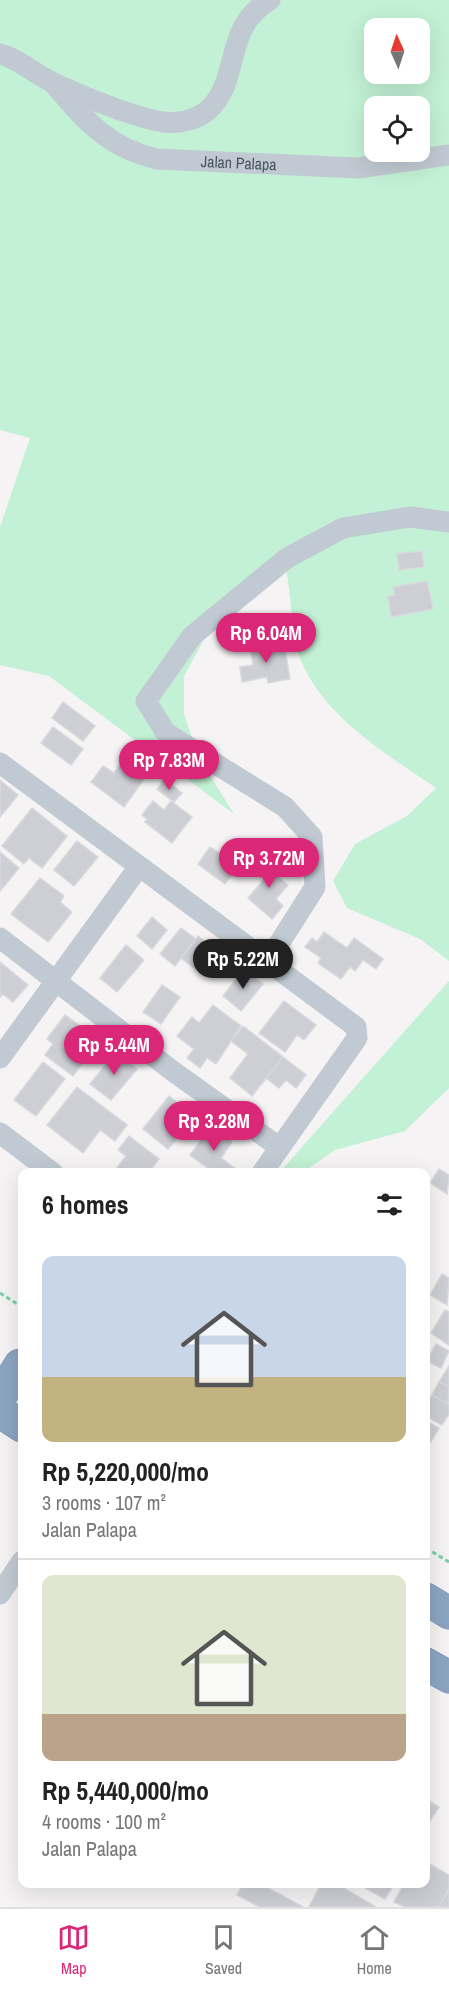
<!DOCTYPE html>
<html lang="en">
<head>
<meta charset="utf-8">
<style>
  body { margin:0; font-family:"Archivo Narrow",sans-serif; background:#f2f2f2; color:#222; height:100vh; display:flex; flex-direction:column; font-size:22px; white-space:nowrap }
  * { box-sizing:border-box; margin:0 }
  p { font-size:20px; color:#767676 }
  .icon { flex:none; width:33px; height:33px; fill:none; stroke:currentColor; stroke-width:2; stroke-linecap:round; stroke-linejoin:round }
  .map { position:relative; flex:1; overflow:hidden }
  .side { position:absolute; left:18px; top:1168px; width:412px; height:720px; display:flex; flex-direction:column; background:#fff; border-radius:12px; box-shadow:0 6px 24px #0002 }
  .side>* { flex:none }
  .needle { width:39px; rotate:357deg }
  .buttons { position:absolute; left:364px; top:18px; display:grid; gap:12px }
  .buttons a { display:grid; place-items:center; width:66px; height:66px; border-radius:12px; background:#fff; box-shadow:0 6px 24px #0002; font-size:30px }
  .price { position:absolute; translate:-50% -51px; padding:0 14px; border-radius:21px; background:#db2777; color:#fff; font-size:20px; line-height:39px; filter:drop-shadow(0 2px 3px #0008) }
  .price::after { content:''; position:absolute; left:50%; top:36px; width:18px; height:14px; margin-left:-9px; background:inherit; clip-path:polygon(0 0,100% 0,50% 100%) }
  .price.active { background:#222; color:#fff }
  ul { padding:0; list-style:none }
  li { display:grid; align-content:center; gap:12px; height:318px; padding:0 24px }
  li+li { border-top:2px solid #e0e0e0 }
  li span { display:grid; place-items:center; height:186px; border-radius:12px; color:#555 }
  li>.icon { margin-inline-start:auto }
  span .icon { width:108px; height:108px; fill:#fffc; stroke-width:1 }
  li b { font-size:26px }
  h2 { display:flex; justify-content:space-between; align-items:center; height:72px; padding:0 24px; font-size:26px }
  .dock { display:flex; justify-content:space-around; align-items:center; height:84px; border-top:2px solid #e0e0e0; background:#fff; font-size:16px; color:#767676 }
  .dock a { display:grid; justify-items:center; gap:3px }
  .dock .active { color:#db2777 }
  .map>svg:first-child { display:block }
  .green { fill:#c3f1d5; fill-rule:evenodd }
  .building { fill:#cdcfd5; stroke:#d7d9de; stroke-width:1.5 }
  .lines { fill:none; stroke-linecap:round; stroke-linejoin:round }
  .highway-casing { stroke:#7690ad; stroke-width:33 }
  .path { stroke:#7ad0a6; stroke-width:3; stroke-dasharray:4.5 3; stroke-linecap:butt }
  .minor { stroke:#c1cad2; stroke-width:21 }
  .highway { stroke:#8ba5c1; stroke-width:32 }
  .labels { text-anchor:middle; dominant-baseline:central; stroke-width:4.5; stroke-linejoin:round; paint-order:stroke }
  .street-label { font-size:16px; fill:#4a5661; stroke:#fff }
</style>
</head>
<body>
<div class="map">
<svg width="449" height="1907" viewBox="0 0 449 1907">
  <rect width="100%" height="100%" fill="#f5f3f3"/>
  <!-- green -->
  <g class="green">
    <path d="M0 0H449V961L420 939 347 908 333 881 355 844 407 816 436 788C387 754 326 719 301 661 293 641 290 590 286 567L207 634 184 676V714L198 756 234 814 49 676 0 665V527L30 438 0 430ZM375 28H420V74H375ZM375 106H420V152H375Z"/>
    <polygon points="449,981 449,1088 405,1131 335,1150 302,1173 279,1173"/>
  </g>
  <!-- building -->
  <g class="building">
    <polygon points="422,551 424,567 399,570 397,554"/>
    <polygon points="427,581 433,609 391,617 388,596 395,595 393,587"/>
    <polygon points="274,640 276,651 285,649 290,679 268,683 267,677 242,682 240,667 253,665 250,644"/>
    <polygon points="63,702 95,726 83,741 52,718"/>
    <polygon points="53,727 83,749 71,765 41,743"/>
    <polygon points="126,756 149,772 124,807 91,782 103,766 114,773"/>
    <polygon points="165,779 182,793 174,802 157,789"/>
    <polygon points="0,780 18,795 0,817"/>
    <polygon points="153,801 164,810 171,801 192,817 172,843 145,822 147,819 142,815"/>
    <polygon points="32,808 67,836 42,868 29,858 24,864 2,846"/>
    <polygon points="77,841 98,857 74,886 54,870"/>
    <polygon points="232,845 246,856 225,884 198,864 210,847 224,856"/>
    <polygon points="0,852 19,868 0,891"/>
    <polygon points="268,857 282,870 277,876 288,885 276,899 283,906 272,919 248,898 267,876 258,868"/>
    <polygon points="40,878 64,896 60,902 72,912 48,942 11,914"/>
    <polygon points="152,917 167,930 152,949 137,936"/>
    <polygon points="181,928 196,939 175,966 160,954"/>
    <polygon points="324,932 347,948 354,938 383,959 376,969 363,960 355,971 350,967 341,979 318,963 321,958 305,947 312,938 317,942"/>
    <polygon points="198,936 215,949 198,971 181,958"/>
    <polygon points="126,945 144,960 117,992 100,978"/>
    <polygon points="0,962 28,985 13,1002 3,994 0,997"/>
    <polygon points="244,969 263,984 241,1011 223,996"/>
    <polygon points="162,985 180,997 161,1024 143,1012"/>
    <polygon points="284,1001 316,1025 304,1040 297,1035 285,1052 259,1033"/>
    <polygon points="213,1005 241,1026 216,1064 207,1058 200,1068 187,1058 194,1049 177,1036 192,1017 199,1023"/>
    <polygon points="65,1015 100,1040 73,1076 45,1055 53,1044 47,1039"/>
    <polygon points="243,1026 283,1057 252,1096 230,1078 248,1054 231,1041"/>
    <polygon points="116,1052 137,1069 111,1100 90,1084"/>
    <polygon points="283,1057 306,1075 296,1088 286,1080 279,1088 266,1078"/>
    <polygon points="43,1062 65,1079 36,1116 14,1100"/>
    <polygon points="77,1087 127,1125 115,1141 100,1130 83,1153 47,1125"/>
    <polygon points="169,1096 188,1111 169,1134 176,1140 168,1149 143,1129"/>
    <polygon points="211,1126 232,1142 221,1158 237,1170 235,1173 215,1173 190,1155"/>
    <polygon points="129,1136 159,1159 149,1172 113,1173 126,1156 118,1150"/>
    <polygon points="439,1169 449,1175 447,1194 430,1183"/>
    <polygon points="442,1274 449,1278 447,1305 430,1295"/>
    <polygon points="445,1310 449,1312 449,1345 431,1333"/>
    <polygon points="436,1344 449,1351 441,1368 427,1361"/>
    <polygon points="449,1366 449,1387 439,1382"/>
    <polygon points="439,1382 449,1387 448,1405 432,1395"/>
    <polygon points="432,1395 449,1405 449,1414 442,1425 426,1416 426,1404"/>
    <polygon points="426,1421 439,1428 426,1450"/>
    <polygon points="426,1799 439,1807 430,1821 426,1818"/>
    <polygon points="426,1862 449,1875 449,1888 439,1907 405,1907 394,1902 404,1884 426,1884"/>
    <polygon points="243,1884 261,1884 303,1907 260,1907 237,1895"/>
    <polygon points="321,1884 337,1884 376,1907 309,1907"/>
    <polygon points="358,1884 394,1884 385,1899"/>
    <polygon points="449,1889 449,1907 439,1907"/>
  </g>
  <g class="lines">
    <defs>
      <g id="highway">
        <polyline points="0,1397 20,1365"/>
        <polyline points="0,1412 22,1426"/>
        <polyline points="426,1599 449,1613"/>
        <polyline points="426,1664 449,1677"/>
      </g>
    </defs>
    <!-- highway casing -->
    <use href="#highway" class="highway-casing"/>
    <!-- path -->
    <g class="path">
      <polyline points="0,1293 22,1307"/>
      <polyline points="426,1548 449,1562"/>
    </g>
    <!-- minor -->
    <g class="minor">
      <path d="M0 54C22 60 36 76 56 84 85 97 133 117 163 122 177 124 196 120 207 111 242 81 222 27 270 0"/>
      <path id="s1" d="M54 84C85 120 108 148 157 159L358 168 449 155"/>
      <polyline points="0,763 356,1027 357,1038 262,1173"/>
      <polyline points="0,938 174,1072 279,1147"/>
      <polyline points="268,961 315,887 312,837 285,807 166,733 146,701 192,636 287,558 343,528 410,517 449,522"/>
      <polyline points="0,1058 138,868"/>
      <polyline points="0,1133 53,1173"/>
      <polyline points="0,1594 22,1561"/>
    </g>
    <!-- highway -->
    <use href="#highway" class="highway"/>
  </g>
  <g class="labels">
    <!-- street labels -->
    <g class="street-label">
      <text stroke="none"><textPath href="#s1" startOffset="212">Jalan Palapa</textPath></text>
    </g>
  </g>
</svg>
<div class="buttons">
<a><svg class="needle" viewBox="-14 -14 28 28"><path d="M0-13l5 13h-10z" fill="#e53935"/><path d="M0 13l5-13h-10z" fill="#767676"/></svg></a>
<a><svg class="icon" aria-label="locate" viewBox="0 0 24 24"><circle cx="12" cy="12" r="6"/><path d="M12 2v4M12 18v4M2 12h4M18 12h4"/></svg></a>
</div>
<b class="price" style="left:266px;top:664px">Rp 6.04M</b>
<b class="price" style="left:169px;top:791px">Rp 7.83M</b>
<b class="price" style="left:269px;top:889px">Rp 3.72M</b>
<b class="price active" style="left:243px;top:990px">Rp 5.22M</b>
<b class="price" style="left:114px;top:1076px">Rp 5.44M</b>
<b class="price" style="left:214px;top:1152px">Rp 3.28M</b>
<section class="side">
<h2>6 homes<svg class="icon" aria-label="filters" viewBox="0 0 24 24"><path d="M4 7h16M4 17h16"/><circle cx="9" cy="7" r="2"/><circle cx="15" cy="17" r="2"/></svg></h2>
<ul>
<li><span style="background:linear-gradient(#c9d6e8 65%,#c2b280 0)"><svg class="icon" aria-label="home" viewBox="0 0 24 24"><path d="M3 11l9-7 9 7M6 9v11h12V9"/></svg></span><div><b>Rp 5,220,000/mo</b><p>3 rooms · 107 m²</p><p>Jalan Palapa</p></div></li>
<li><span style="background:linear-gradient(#dfe7d0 75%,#b9a48a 0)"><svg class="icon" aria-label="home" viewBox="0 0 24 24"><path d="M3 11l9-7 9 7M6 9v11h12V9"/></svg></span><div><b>Rp 5,440,000/mo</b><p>4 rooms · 100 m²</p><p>Jalan Palapa</p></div></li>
</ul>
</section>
</div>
<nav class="dock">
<a class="active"><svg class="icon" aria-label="map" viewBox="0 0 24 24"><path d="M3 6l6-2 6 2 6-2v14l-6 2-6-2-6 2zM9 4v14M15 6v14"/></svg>Map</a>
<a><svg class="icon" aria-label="saved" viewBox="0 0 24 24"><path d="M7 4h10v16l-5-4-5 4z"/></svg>Saved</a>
<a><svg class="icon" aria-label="home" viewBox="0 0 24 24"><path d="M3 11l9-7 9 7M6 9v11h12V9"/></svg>Home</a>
</nav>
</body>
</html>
